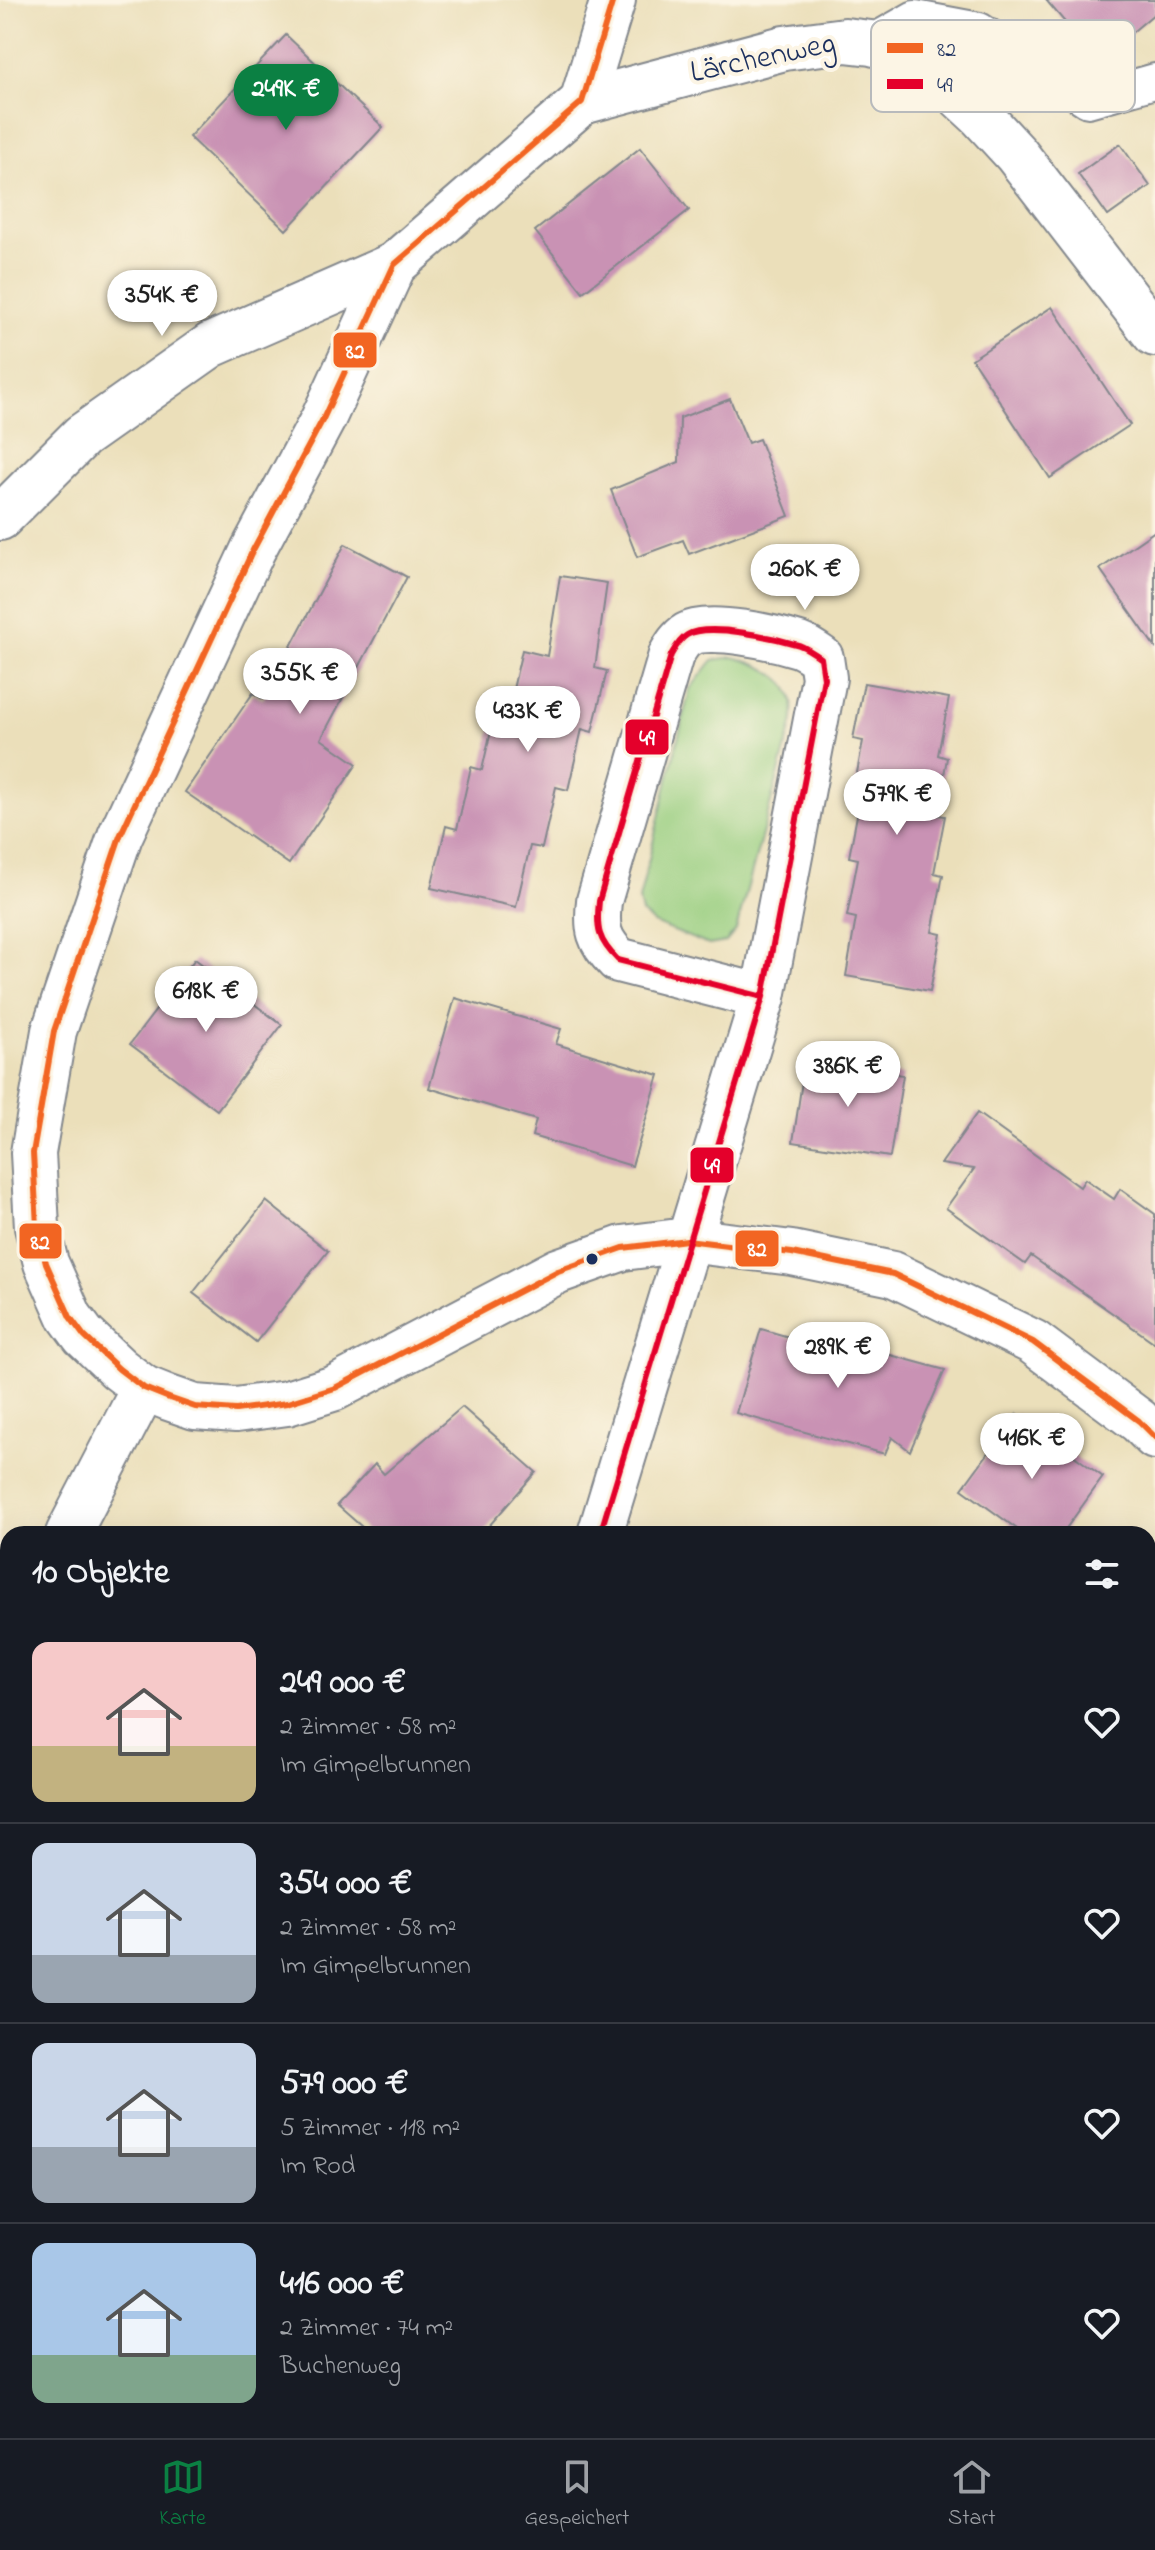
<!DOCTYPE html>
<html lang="de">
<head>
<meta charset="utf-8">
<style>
  body { margin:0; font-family:"Indie Flower",sans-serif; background:#242831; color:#f1f3f6; height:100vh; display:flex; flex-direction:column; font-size:30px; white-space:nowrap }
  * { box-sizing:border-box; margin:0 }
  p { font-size:26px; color:#9ea1a6 }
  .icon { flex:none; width:44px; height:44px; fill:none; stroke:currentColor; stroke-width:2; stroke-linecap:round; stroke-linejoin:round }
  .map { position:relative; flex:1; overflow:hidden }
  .sheet { position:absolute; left:0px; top:1526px; width:1156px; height:912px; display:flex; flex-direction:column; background:#171b24; border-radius:24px 24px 0 0; box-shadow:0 8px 32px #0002 }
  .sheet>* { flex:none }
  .price { position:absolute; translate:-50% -68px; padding:0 18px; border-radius:28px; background:#fff; color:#222; font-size:26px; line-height:52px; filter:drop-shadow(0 2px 4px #0008) }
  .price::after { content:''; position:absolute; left:50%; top:48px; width:24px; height:18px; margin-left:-12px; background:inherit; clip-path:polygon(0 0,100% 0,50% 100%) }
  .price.current { background:#0b8043; color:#fff }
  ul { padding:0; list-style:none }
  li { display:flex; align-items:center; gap:24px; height:200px; padding:0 32px }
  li+li { border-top:2px solid #363941 }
  li span { display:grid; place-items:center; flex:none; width:224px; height:160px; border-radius:16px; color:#555 }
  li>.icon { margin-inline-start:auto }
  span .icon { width:96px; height:96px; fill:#fffc; stroke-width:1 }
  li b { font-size:34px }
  h2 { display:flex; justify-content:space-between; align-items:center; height:96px; padding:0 32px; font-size:34px }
  .menu { display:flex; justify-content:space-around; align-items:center; height:112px; border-top:2px solid #363941; background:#171b24; font-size:22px; color:#9ea1a6 }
  .menu a { display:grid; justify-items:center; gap:4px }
  .menu .current { color:#0b8043 }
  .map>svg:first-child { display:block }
  .green { fill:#98ce7f; stroke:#5a7e6e; stroke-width:2 }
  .forest { fill:#7ab16e; stroke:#4a7066; stroke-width:2 }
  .building { fill:#c992b4 }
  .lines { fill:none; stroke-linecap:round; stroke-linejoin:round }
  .service-casing { stroke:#83878c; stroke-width:38 }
  .minor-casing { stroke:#83878c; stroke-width:48 }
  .service { stroke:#fff; stroke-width:34 }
  .minor { stroke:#fff; stroke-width:44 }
  .bus-1-casing { stroke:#fcf5e5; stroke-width:12 }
  .bus-2-casing { stroke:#fcf5e5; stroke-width:12 }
  .bus-1 { stroke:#f26522; stroke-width:6 }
  .bus-2 { stroke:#e4002b; stroke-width:6 }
  .bus-dot { fill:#1b2f5e; stroke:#fcf5e5; stroke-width:3 }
  .labels { text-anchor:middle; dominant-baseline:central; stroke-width:8; stroke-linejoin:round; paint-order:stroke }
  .street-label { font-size:32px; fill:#1b2f5e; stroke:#fcf5e5 }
  .key { fill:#fcf5e5; stroke:#b8babc; stroke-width:2 }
  .key-label { font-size:22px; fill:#1b2f5e }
  .line-badge { stroke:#fcf5e5; stroke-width:3 }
  .badge-label { font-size:22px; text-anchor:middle; font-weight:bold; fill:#fff }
</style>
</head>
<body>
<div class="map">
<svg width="1155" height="2438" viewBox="0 0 1155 2438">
  <rect width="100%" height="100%" fill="#fcf5e5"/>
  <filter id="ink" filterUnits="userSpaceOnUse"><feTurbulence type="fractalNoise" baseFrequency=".0125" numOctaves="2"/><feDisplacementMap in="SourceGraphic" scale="16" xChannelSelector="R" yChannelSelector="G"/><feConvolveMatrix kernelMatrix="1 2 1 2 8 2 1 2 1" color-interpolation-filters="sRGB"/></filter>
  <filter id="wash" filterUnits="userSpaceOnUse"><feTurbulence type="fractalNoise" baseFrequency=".006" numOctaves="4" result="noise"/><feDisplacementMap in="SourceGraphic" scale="32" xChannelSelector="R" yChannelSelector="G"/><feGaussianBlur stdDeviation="1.8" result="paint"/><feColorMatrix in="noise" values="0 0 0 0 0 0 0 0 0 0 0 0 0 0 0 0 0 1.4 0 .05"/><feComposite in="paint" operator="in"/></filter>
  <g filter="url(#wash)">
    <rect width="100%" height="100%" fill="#ebdfba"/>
    <!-- green -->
    <path class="green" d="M733 657C756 663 788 675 793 701 794 707 793 714 793 721L736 930 726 942 709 945 653 923 642 913 639 900 690 689 713 660Z"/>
    <!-- forest -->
    <polygon class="forest" points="0,2089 8,2091 8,2430 781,2430 796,2438 0,2438"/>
    <g id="blocks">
      <!-- building -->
      <g class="building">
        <polygon points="1046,0 1155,0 1155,13 1098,61"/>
        <polygon points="286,35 383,127 286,230 189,137"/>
        <polygon points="1120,144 1150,186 1108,216 1078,174"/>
        <polygon points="640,148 689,210 583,292 535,231"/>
        <polygon points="1052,307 1130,425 1050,478 972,359"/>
        <polygon points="730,399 748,443 759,439 789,516 689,554 683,540 637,557 611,490 679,462 680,418"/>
        <polygon points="1155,531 1155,647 1100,569"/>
        <polygon points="345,544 407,577 321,739 357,764 289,864 185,792 253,693 263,699"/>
        <polygon points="560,576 607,583 595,668 607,671 592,732 582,729 568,790 556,787 542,848 530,846 516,907 431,888 446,826 457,829 471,767 482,770 496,709 508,711 522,650 547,656"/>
        <polygon points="864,683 949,698 938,755 947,758 937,815 945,816 934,873 943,875 932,932 941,934 930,991 846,976 856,918 847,916 858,859 849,857 860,800 852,799 863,741 853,739"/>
        <polygon points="195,959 282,1025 217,1110 130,1044"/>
        <polygon points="455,998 561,1029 556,1044 659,1075 632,1166 532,1136 536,1120 429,1088"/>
        <polygon points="805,1061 903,1075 890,1157 793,1142"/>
        <polygon points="977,1113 1080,1187 1085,1179 1114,1199 1120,1189 1155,1214 1155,1343 1031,1256 1025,1264 946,1208 974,1169 941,1164"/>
        <polygon points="266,1201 328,1251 256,1342 193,1293"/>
        <polygon points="761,1329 796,1339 799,1330 945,1370 910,1451 892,1437 885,1454 736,1413"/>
        <polygon points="462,1407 536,1472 482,1534 370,1534 337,1505 375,1464 384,1474"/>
        <polygon points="1017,1414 1103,1477 1062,1534 1024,1534 962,1489"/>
      </g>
    </g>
  </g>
  <g filter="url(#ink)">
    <use href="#blocks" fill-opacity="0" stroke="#83878c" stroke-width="2"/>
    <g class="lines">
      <defs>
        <polyline id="service" points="871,43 915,18 979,30 1088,100 1155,81"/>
        <g id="minor">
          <polyline points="613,0 582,102 394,265 323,419 253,550 120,836 54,1031 33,1153 37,1227 46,1263 70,1317 84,1336 119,1369 144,1388 169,1398 195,1407 236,1410 287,1403 335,1388 558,1271 623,1248 687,1240 792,1253 893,1274 1033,1342 1139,1421 1155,1437"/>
          <polyline points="582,102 784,48 845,40 871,43 895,49 941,79 981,116 1016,154 1155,334"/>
          <polyline points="0,518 82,436 211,345 394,265"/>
          <polyline points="68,1534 144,1388"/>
          <path d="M600 1534 763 997 824 678 821 658C814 653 807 648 799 645 776 638 708 622 687 635 680 639 675 648 671 655L599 901C596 929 598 940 618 960L763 997"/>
          <polyline points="0,1665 8,1649"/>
          <polyline points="1148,2211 1155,2217"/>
        </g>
      </defs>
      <!-- service casing -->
      <use href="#service" class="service-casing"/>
      <!-- minor casing -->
      <use href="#minor" class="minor-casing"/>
      <!-- service -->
      <use href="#service" class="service"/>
      <!-- minor -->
      <use href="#minor" class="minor"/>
      <defs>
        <polyline id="bus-1" points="613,0 582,102 394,265 323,419 253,550 120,836 54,1031 33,1153 37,1227 46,1263 70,1317 84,1336 119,1369 144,1388 169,1398 195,1407 236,1410 287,1403 335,1388 558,1271 623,1248 687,1240 792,1253 893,1274 1033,1342 1139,1421 1155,1437"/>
        <path id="bus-2" d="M600 1534 763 997 824 678 821 658C814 653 807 648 799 645 776 638 708 622 687 635 680 639 675 648 671 655L599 901C596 929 598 940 618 960L763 997"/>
      </defs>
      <!-- bus-1 casing -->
      <use href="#bus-1" class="bus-1-casing"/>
      <!-- bus-2 casing -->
      <use href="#bus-2" class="bus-2-casing"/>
      <!-- bus-1 -->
      <use href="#bus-1" class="bus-1"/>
      <!-- bus-2 -->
      <use href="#bus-2" class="bus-2"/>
    </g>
  </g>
  <!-- markers -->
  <circle class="bus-dot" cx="592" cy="1259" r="7"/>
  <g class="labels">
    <!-- street labels -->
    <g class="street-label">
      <text transform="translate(763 59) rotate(-12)">Lärchenweg</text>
    </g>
  </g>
  <!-- legend -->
  <rect x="871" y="20" width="264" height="92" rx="12" class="key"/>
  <rect x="887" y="43" width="36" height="10" fill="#f26522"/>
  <rect x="887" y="79" width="36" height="10" fill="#e4002b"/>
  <g class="key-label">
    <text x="937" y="56">82</text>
    <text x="937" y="92">49</text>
  </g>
  <g class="line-badge">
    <rect x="332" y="331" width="46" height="38" rx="8" fill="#f26522"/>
    <rect x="624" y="718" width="46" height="38" rx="8" fill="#e4002b"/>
    <rect x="689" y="1146" width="46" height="38" rx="8" fill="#e4002b"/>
    <rect x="18" y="1222" width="45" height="38" rx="8" fill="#f26522"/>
    <rect x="734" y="1229" width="46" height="39" rx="8" fill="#f26522"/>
  </g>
  <g class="badge-label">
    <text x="355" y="358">82</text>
    <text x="647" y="745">49</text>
    <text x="712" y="1173">49</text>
    <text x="40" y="1249">82</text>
    <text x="757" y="1256">82</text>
  </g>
</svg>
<b class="price current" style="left:286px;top:132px">249K €</b>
<b class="price" style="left:162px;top:338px">354K €</b>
<b class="price" style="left:805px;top:612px">260K €</b>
<b class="price" style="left:300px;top:716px">355K €</b>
<b class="price" style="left:528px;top:754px">433K €</b>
<b class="price" style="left:897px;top:837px">579K €</b>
<b class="price" style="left:206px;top:1034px">618K €</b>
<b class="price" style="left:848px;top:1109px">386K €</b>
<b class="price" style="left:838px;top:1390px">289K €</b>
<b class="price" style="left:1032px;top:1481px">416K €</b>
<section class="sheet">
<h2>10 Objekte<svg class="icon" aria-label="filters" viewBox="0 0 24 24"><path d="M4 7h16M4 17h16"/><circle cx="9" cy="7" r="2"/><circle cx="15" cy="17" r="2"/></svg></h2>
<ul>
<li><span style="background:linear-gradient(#f6c9c9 65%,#c2b280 0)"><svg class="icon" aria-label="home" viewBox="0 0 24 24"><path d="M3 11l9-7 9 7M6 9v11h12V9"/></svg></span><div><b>249 000 €</b><p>2 Zimmer · 58 m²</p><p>Im Gimpelbrunnen</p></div><svg class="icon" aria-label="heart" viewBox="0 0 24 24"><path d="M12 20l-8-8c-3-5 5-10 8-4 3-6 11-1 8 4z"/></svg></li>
<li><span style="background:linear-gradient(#c9d6e8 70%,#9aa5b1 0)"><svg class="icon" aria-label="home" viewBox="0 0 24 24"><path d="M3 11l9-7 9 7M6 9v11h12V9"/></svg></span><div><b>354 000 €</b><p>2 Zimmer · 58 m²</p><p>Im Gimpelbrunnen</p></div><svg class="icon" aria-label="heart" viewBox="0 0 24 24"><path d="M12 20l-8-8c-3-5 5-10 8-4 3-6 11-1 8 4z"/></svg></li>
<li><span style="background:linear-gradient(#c9d6e8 65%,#9aa5b1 0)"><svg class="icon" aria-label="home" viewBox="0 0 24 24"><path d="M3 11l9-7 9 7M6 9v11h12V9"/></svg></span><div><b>579 000 €</b><p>5 Zimmer · 118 m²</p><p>Im Rod</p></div><svg class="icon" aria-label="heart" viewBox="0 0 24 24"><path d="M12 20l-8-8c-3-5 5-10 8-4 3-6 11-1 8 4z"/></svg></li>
<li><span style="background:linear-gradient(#a9c7e8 70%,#7fa58c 0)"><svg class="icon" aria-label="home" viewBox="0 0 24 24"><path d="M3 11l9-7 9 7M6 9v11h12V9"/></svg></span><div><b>416 000 €</b><p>2 Zimmer · 74 m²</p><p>Buchenweg</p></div><svg class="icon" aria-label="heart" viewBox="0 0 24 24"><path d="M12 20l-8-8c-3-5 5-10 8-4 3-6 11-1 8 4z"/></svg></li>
</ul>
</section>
</div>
<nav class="menu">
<a class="current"><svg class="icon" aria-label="map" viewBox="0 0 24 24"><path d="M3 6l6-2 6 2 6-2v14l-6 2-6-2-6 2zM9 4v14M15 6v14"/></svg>Karte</a>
<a><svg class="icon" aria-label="saved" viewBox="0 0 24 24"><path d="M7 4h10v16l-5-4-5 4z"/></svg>Gespeichert</a>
<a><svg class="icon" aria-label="home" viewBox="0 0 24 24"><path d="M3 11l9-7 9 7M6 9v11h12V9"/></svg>Start</a>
</nav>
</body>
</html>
